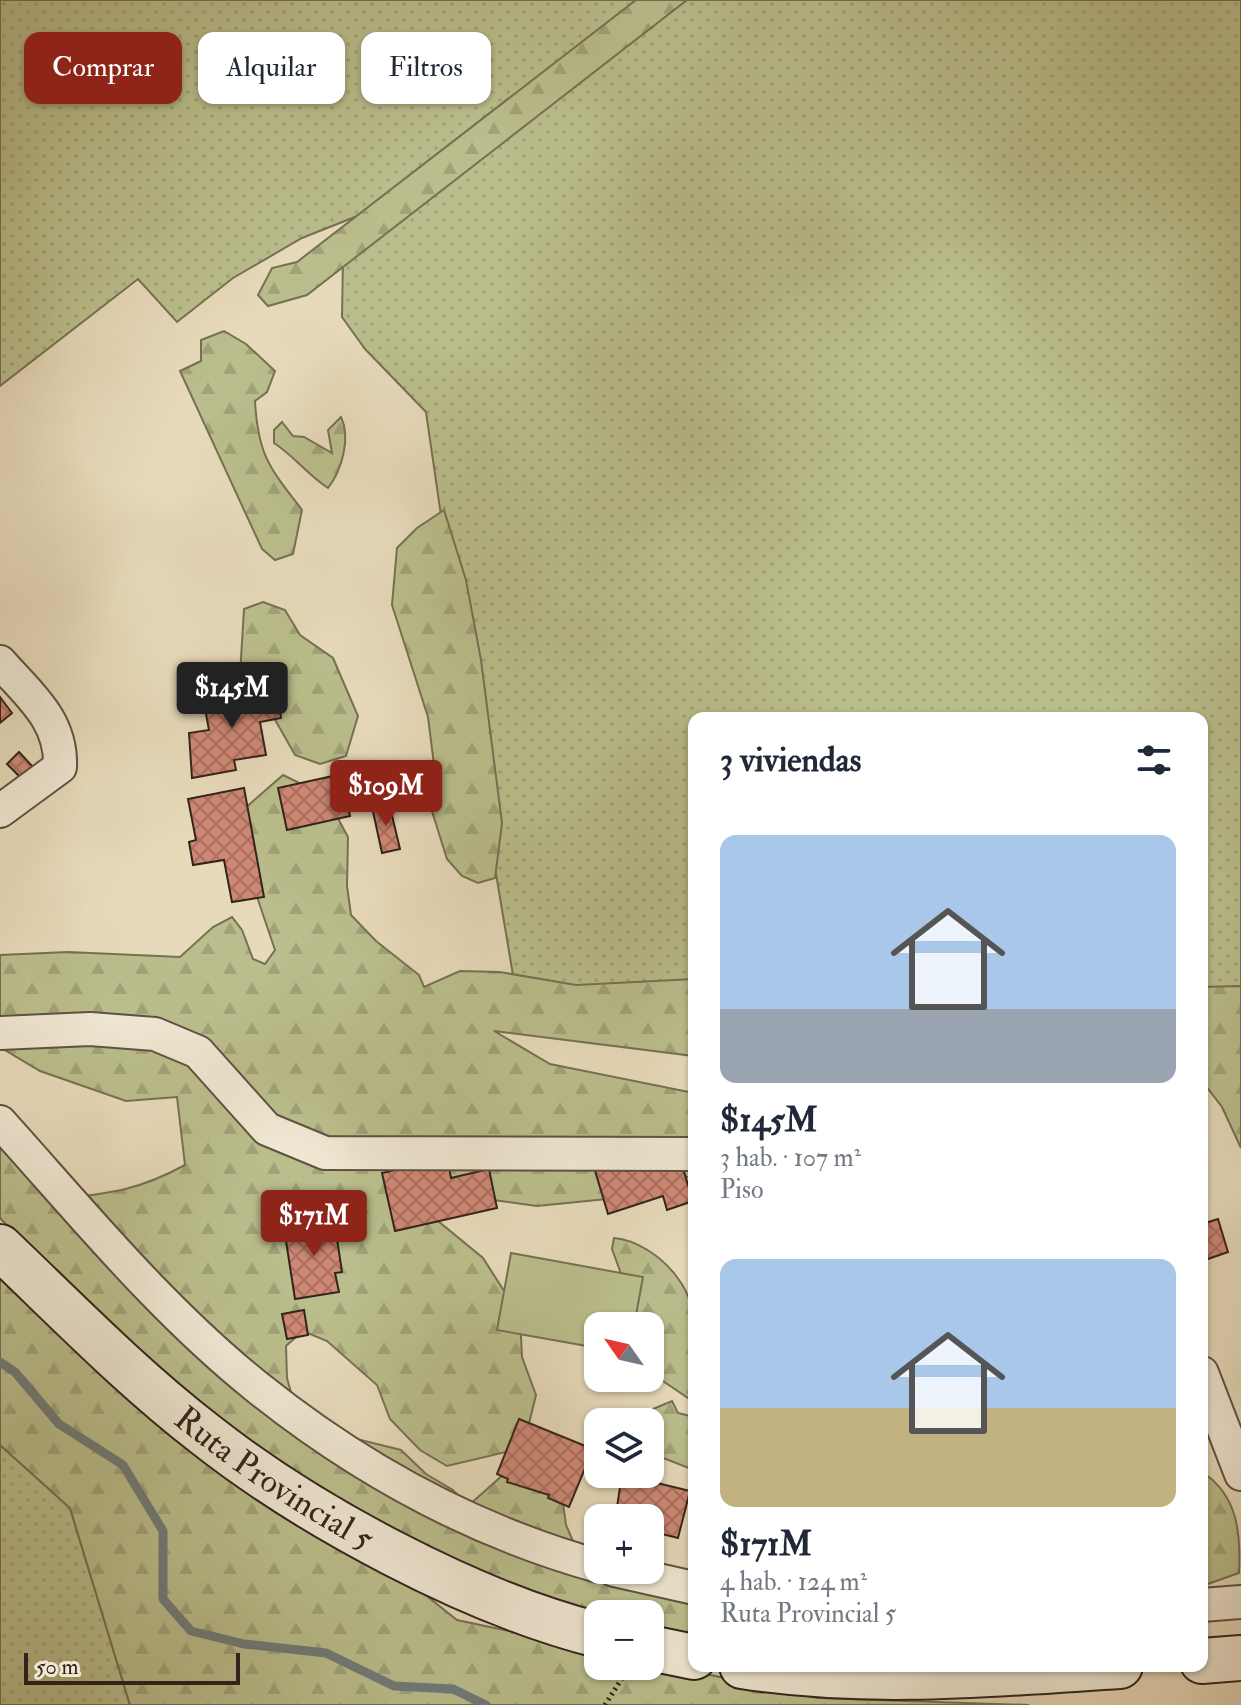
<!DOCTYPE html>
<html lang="es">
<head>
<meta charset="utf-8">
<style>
  body { margin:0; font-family:"IM FELL Double Pica",serif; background:#f2f2f3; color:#1f2937; height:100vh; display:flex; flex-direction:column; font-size:30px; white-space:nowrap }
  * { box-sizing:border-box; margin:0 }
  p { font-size:26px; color:#747a83 }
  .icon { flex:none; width:44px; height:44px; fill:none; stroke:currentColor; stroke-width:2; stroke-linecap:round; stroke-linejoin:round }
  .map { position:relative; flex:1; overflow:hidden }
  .panel { position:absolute; left:688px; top:712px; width:520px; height:960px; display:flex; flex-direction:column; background:#fff; border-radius:16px; box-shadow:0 2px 6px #0004 }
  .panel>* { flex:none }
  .guide { position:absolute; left:24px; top:32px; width:544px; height:72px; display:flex; gap:16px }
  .needle { width:52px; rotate:304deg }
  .tools { position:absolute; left:584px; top:1312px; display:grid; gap:16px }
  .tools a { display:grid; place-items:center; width:80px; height:80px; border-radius:16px; background:#fff; box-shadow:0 2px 6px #0004; font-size:40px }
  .scale { position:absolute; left:24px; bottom:20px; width:216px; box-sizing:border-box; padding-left:8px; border:4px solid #32231b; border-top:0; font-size:22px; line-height:28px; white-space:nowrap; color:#32231b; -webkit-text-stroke:6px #efe7d2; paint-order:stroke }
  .price { position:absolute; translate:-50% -68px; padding:0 18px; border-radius:8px; background:#8f2418; color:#fff; font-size:26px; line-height:52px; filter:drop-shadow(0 2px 4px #0008) }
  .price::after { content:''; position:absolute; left:50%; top:48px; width:24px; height:18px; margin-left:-12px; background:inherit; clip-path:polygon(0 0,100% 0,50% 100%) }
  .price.active { background:#222; color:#fff }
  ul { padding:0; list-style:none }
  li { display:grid; align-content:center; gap:16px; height:424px; padding:0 32px }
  li span { display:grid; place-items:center; height:248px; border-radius:16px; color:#555 }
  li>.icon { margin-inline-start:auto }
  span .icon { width:144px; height:144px; fill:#fffc; stroke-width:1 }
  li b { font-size:34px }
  h2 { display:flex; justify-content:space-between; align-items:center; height:96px; padding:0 32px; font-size:34px }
  .pill { padding:0 28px; border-radius:16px; background:#fff; box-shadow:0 2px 6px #0004; font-size:28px; line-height:72px }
  .pill.active { background:#8f2418; color:#fff }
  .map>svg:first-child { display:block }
  .grass { fill:url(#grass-dots); stroke:#767054; stroke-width:2 }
  .forest { fill:url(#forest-firs); stroke:#767054; stroke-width:2 }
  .pitch { fill:#babe8c; stroke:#767054; stroke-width:2 }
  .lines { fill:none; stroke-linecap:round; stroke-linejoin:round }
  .stream { stroke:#707c7a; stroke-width:9 }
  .building { fill:url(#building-cross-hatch); stroke:#32231b; stroke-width:2 }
  .street-casing { stroke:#5f5143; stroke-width:36 }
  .secondary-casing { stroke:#32231b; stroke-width:48 }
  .path { stroke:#32231b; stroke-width:5; stroke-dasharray:2 4; stroke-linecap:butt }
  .street { stroke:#efe7d2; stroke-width:32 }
  .secondary { stroke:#efe7d2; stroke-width:44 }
  .labels { text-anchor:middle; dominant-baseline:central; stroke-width:6; stroke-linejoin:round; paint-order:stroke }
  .street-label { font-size:34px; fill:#32231b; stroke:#efe7d2 }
</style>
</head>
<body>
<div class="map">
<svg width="1241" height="1705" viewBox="0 0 1241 1705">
  <defs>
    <pattern id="grass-dots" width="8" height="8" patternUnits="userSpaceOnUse" patternTransform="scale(2)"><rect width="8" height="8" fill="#babe8c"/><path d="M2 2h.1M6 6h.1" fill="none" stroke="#a0a378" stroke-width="1.8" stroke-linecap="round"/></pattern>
    <pattern id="forest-firs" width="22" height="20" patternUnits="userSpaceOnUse" patternTransform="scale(2)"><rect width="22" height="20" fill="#babe8c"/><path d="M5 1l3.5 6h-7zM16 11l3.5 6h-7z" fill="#a0a378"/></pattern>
    <pattern id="building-cross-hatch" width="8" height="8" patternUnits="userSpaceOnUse" patternTransform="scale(2)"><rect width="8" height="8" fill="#cf8875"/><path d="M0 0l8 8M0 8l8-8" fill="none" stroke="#a96f5f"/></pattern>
  </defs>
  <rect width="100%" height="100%" fill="#e7daba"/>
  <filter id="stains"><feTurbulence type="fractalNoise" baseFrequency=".0025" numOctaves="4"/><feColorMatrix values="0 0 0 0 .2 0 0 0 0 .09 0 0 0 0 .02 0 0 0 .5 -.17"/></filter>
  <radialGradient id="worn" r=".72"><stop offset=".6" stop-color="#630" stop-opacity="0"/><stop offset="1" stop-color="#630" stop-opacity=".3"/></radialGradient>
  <!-- grass -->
  <g class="grass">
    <polygon points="0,0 650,0 385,205 302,238 233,278 177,322 138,279 0,386"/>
    <polygon points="667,0 1241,0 1241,991 1202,991 1202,718 694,718 694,991 515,987 474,743 426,412 365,349 342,317 343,258"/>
    <polygon points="0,1445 70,1508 130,1705 0,1705"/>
  </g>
  <!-- forest -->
  <g class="forest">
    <polygon points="636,0 687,0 307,295 268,306 258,295 272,268 297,262"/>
    <path d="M224 331 246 344 275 371 267 392 255 401C258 456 270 468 302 510L293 554 275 560 262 549 180 371 201 361V340Z"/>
    <path d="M341 417C351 438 342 470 328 488 308 475 294 456 274 443V430L282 422 293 436 304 437 332 453 328 430Z"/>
    <polygon points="444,510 466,580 481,660 502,823 495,878 478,883 462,876 447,859 430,805 434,765 428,717 392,605 397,548 417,528"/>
    <polygon points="263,602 285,610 300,635 333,658 358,716 346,756 320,764 295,755 269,709 240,675 244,609"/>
    <path d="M283 775 326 796 348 837 347 886 351 915 376 941 419 975 424 987 460 971 500 972 576 985 694 979V1056L494 1031 550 1064 694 1093V1175L627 1197 537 1206 471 1197 421 1207 483 1258 520 1316 522 1357 536 1395 523 1448 447 1466 420 1450 390 1419 377 1385 327 1341 303 1331 286 1346 287 1378 300 1425 401 1450 426 1474 453 1490 468 1506 514 1465 562 1496 566 1525 584 1567 650 1570V1555L654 1554 694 1598V1640L650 1628V1614C616 1614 573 1618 540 1607 422 1566 315 1488 209 1423L457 1620 598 1650V1666H650V1662L817 1698 1029 1705H130L70 1508 0 1445V1257L36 1255 0 1218V1138L61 1199C112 1193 139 1190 185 1165L177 1097 126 1101 40 1071 0 1047V955L68 952 180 957 213 927 232 917 242 930 253 959 265 964 275 950 248 870 236 816Z"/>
    <polygon points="1241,986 1241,1148 1222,1107 1202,1081 1202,987"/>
    <path d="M614 1238C658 1242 709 1298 689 1342L694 1352V1402L654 1375 650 1326H640L612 1249Z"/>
    <polygon points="672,1401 678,1413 690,1416 694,1411 694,1470 663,1458 656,1443 653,1409"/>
    <path d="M1202 1472C1238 1495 1241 1534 1239 1573L1202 1586Z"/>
  </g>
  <!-- pitch -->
  <polygon class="pitch" points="511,1253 643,1277 634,1326 598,1326 598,1348 497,1330"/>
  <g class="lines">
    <!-- stream -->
    <polyline class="stream" points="0,1362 15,1372 59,1424 123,1465 163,1531 163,1599 191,1631 244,1644 326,1653 394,1686 453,1689 486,1705"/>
  </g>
  <!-- building -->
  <g class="building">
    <polygon points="276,686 281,718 260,722 266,755 234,760 236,770 192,778 189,733 209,730 203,698"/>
    <polygon points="0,697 12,713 0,723"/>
    <polygon points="19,752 33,767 21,778 7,764"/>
    <polygon points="342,774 350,816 287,830 278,788"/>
    <polygon points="244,788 264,897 232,902 224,860 193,865 189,842 196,840 188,799"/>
    <polygon points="389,803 400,849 382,853 372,807"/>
    <polygon points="620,1156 626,1171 658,1161 681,1162 693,1201 667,1210 663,1196 608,1214 593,1164"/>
    <polygon points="447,1158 451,1178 489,1169 497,1208 395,1231 382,1173"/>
    <polygon points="334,1219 342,1272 335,1273 339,1292 295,1299 284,1228"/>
    <polygon points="1218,1219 1228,1252 1202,1261 1202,1224"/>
    <polygon points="304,1310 308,1335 287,1339 282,1314"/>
    <polygon points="1202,1400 1212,1434 1202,1437"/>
    <polygon points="519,1419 593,1449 569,1507 548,1498 549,1495 507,1482 508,1479 497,1474"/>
    <polygon points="650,1465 656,1467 653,1482 690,1491 678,1538 650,1531 650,1518 616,1514 622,1474 650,1474"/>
  </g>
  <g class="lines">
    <defs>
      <g id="street">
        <path d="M0 662C29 695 62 720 60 767L0 811"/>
        <polyline points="0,1033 90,1029 155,1034 198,1052 267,1129 325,1153 694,1154"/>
        <path d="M0 1122C82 1213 161 1310 257 1387 358 1468 473 1531 598 1566"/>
        <polyline points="1202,1373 1241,1474"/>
        <polyline points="614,1570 694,1588"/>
        <polyline points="1202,1605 1241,1602"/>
      </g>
      <g id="secondary">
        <path id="s1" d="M0 1247C67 1311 132 1378 206 1435 309 1516 471 1603 598 1635"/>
        <polyline points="650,1648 694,1657"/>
        <polyline points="1202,1661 1241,1658"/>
        <path d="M742 1666C867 1686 994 1674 1120 1666"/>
      </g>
    </defs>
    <!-- street casing -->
    <use href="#street" class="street-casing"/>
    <!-- secondary casing -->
    <use href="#secondary" class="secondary-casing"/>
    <!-- path -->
    <polyline class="path" points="605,1705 626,1672"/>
    <!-- street -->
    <use href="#street" class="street"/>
    <!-- secondary -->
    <use href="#secondary" class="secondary"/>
  </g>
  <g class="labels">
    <!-- street labels -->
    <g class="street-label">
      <text stroke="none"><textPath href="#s1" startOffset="360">Ruta Provincial 5</textPath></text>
    </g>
  </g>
  <rect width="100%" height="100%" filter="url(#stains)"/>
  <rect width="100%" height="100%" fill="url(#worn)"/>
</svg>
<div class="tools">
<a><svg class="needle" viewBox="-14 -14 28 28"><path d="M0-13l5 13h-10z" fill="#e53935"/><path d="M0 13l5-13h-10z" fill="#747a83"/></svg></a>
<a><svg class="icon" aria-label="layers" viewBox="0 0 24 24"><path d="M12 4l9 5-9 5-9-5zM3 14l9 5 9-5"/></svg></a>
<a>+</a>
<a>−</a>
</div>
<div class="scale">50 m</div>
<b class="price active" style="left:232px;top:730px">$145M</b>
<b class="price" style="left:386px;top:828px">$109M</b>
<b class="price" style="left:314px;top:1258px">$171M</b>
<div class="guide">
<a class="pill active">Comprar</a>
<a class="pill">Alquilar</a>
<a class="pill">Filtros</a>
</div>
<section class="panel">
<h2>3 viviendas<svg class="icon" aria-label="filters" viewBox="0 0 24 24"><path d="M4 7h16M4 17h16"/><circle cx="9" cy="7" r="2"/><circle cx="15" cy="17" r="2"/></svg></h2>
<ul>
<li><span style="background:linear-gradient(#a9c7e8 70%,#9aa5b1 0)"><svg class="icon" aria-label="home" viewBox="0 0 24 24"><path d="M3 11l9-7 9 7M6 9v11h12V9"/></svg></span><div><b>$145M</b><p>3 hab. · 107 m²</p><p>Piso</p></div></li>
<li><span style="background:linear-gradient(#a9c7e8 60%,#c2b280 0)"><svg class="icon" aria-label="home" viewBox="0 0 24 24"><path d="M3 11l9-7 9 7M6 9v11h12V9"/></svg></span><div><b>$171M</b><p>4 hab. · 124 m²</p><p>Ruta Provincial 5</p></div></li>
</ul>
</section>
</div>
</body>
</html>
